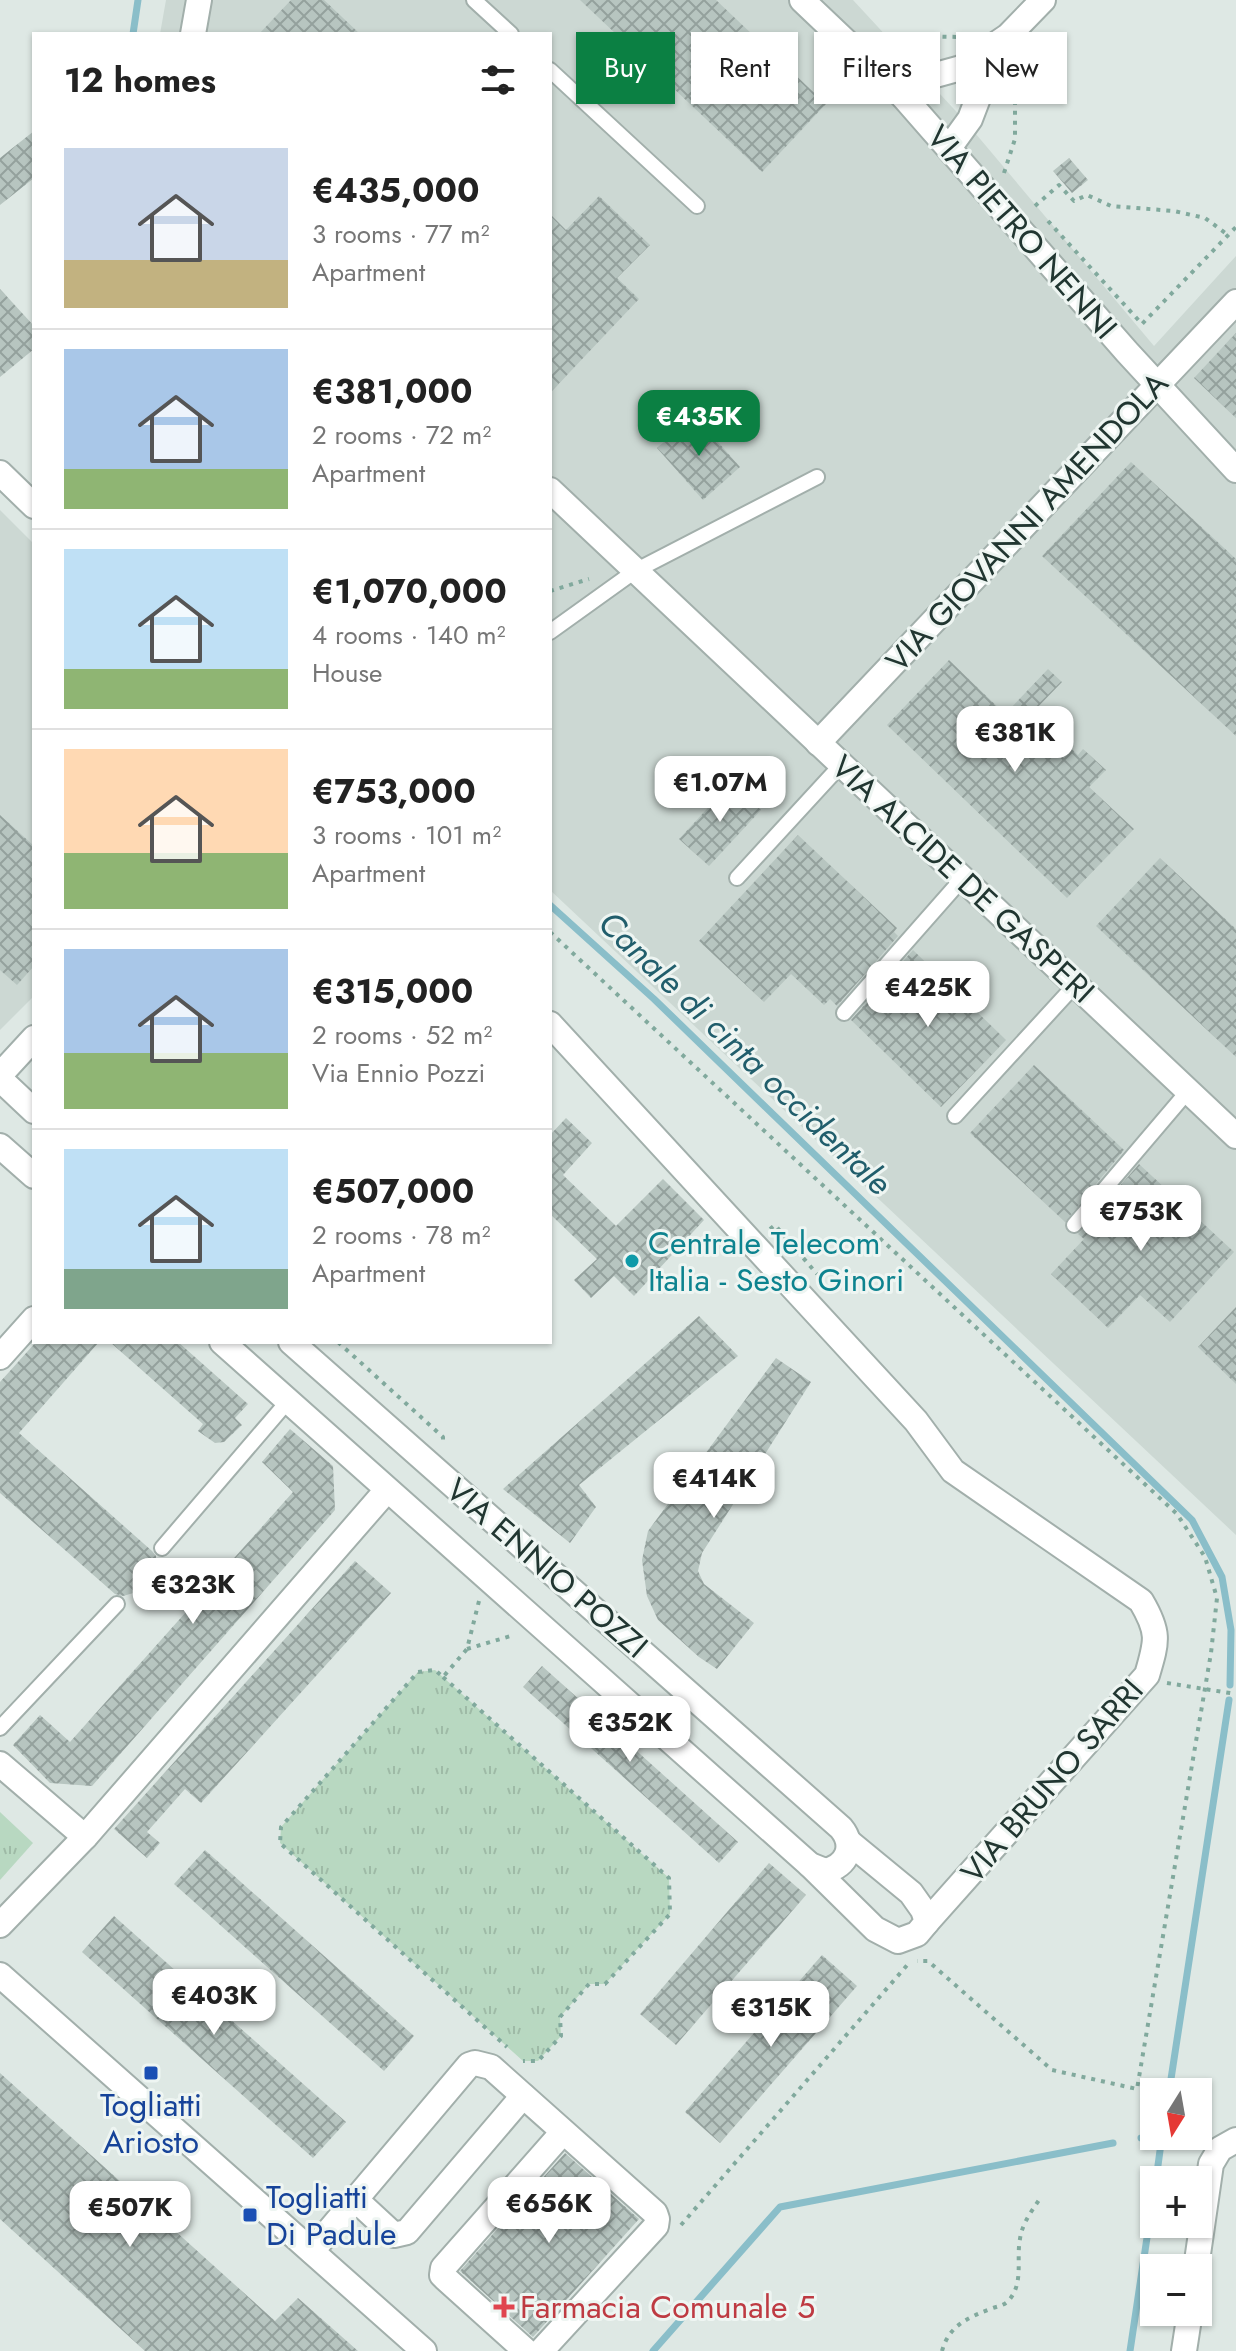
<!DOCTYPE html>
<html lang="en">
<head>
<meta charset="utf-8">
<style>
  body { margin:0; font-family:Jost,sans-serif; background:#f6f6f6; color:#222; height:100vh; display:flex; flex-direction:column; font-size:30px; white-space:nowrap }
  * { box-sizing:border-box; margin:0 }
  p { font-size:26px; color:#767676 }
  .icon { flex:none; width:44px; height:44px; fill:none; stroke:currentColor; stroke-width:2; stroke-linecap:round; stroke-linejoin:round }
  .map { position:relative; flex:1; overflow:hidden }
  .side { position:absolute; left:32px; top:32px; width:520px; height:1312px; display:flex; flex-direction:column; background:#fff; border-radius:0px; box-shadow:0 2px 6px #0004 }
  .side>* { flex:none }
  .hud { position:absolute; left:576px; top:32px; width:540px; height:72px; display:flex; gap:16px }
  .needle { width:52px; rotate:191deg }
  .buttons { position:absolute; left:1140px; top:2078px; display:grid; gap:16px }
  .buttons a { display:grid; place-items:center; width:72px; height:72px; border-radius:0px; background:#fff; box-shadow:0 2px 6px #0004; font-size:40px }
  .price { position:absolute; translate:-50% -68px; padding:0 18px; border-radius:16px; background:#fff; color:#222; font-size:26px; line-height:52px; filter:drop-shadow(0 2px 4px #0008) }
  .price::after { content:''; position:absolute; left:50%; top:48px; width:24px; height:18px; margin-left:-12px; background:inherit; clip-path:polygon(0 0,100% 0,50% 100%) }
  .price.selected { background:#0b8043; color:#fff }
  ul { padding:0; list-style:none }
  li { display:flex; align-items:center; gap:24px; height:200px; padding:0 32px }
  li+li { border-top:2px solid #e0e0e0 }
  li span { display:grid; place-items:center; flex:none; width:224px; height:160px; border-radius:0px; color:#555 }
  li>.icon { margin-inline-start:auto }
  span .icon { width:96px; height:96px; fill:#fffc; stroke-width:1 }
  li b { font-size:34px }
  h2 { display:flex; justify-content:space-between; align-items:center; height:96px; padding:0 32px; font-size:34px }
  .tag { padding:0 28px; border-radius:0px; background:#fff; box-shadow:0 2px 6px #0004; font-size:28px; line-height:72px }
  .tag.selected { background:#0b8043; color:#fff }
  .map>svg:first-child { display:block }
  .built { fill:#ccd8d3 }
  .grass { fill:url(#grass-tufts) }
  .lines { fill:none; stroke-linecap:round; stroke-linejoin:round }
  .stream { stroke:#8abec9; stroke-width:7 }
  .building { fill:url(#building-cross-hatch) }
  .service-casing { stroke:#a2afab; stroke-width:18 }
  .minor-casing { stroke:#a2afab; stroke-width:28 }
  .tertiary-casing { stroke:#a2afab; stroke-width:28 }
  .path { stroke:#81a99d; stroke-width:4; stroke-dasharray:4 6; stroke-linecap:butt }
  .service { stroke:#fff; stroke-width:14 }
  .minor { stroke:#fff; stroke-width:24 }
  .tertiary { stroke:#fff; stroke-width:24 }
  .culture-dot { fill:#0f9aa8; stroke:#eef5f2; stroke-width:3 }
  .transit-dot { fill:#1a4fb4; stroke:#eef5f2; stroke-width:3 }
  .health-dot { fill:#e0444e; stroke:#eef5f2; stroke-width:3 }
  .labels { text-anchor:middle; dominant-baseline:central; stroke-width:6; stroke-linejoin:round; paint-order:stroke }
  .street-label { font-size:32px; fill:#213631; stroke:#eef5f2 }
  .culture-label { font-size:32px; fill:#0d838f; stroke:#eef5f2; text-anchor:start }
  .transit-label { font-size:32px; fill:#164399; stroke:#eef5f2 }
  .health-label { font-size:32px; fill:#be3a42; stroke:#eef5f2; text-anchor:start }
  .water-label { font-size:34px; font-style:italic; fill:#215e6c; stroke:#eef5f2 }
</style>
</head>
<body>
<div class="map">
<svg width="1236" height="2351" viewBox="0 0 1236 2351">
  <defs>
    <pattern id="grass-tufts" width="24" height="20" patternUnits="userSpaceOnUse" patternTransform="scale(2)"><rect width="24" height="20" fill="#b8d8c1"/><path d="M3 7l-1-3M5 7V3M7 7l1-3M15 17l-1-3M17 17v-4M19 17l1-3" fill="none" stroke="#9ebaa6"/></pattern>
    <pattern id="building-cross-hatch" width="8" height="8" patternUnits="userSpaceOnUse" patternTransform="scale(2)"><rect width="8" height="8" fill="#b7c5c0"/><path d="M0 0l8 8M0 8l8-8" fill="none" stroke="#94a19d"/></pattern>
  </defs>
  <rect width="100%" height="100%" fill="#dee8e4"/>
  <!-- built -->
  <g class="built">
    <polygon points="166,0 853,0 965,121 1154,346 1236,256 1236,1535 550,890 550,34 160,34"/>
    <polygon points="0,510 34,544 34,996 0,1030"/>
  </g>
  <!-- grass -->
  <g class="grass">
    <polygon points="435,1670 669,1878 670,1914 605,1984 589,1984 560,2017 561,2036 538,2061 523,2061 280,1843 281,1827 418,1672"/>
    <polygon points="0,1812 33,1843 0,1880"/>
  </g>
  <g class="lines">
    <!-- stream -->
    <g class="stream">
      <polyline points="133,34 138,0"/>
      <polyline points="550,905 654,999 1192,1520 1222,1577 1231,1630 1230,1685"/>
      <polyline points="1169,2092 1229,1700"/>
      <polyline points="1141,2138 1154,2136"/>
      <polyline points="1156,2180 1162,2136"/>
      <polyline points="653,2351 780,2207 1113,2143"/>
      <polyline points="1130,2351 1154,2191"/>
    </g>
  </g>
  <!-- building -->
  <g class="building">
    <polygon points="291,0 324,0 360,34 259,34"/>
    <polygon points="580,0 716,0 826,104 762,172"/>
    <polygon points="34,131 34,178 0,205 0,158"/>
    <polygon points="1069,158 1088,180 1072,193 1053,171"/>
    <polygon points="599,196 650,245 617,278 639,299 550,393 550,214 566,230"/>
    <polygon points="0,289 34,326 34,349 0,377"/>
    <polygon points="1236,333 1236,418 1194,378"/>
    <polygon points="695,416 740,467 703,500 657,448"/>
    <polygon points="1131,462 1236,559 1236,736 1042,556"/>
    <polygon points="949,660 1005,714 1048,669 1062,682 1033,712 1078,755 1083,749 1106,770 1089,787 1134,829 1067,898 887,725"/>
    <polygon points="732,782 761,810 709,866 679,839"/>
    <polygon points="0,815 34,846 34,966 17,985 0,970"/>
    <polygon points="798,835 897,928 894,932 898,936 837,1006 830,999 824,1005 791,974 764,1002 699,941"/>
    <polygon points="1160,858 1236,929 1236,1057 1096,926"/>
    <polygon points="913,950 1006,1040 941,1107 851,1020"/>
    <polygon points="1034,1065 1124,1150 1065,1222 970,1133"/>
    <polygon points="566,1118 592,1143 563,1175 616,1226 663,1179 704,1220 634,1296 614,1276 591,1298 574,1280 597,1259 550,1214 550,1135"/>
    <polygon points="1139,1164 1234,1252 1170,1322 1140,1295 1108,1328 1051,1274 1084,1239 1078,1234"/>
    <polygon points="1236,1307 1236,1384 1198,1347"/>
    <polygon points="699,1316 738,1356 579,1485 596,1507 570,1543 503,1489"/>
    <polygon points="36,1342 99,1342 19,1433 152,1551 156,1556 156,1571 150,1586 137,1592 123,1596 115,1594 0,1493 0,1382"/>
    <polygon points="110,1342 178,1342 248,1404 235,1418 242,1425 224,1442 215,1443 198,1431 203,1424"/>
    <polygon points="776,1358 811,1382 702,1553 698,1571 704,1584 754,1623 717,1669 699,1657 658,1620 647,1596 642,1560 648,1531"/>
    <polygon points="290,1429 333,1466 335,1510 92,1786 50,1783 13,1745 40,1715 70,1742 293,1492 262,1462"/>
    <polygon points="355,1561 391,1593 201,1803 185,1789 147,1832 160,1843 147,1858 114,1829"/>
    <polygon points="542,1666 738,1842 719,1863 523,1687"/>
    <polygon points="205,1850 414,2036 384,2071 174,1884"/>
    <polygon points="769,1863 806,1895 676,2045 640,2014"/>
    <polygon points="114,1916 346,2122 313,2158 82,1952"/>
    <polygon points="822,1955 857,1986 720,2143 685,2112"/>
    <polygon points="0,2073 275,2321 298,2298 358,2351 145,2351 0,2219"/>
    <polygon points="565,2153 639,2219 533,2337 460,2271"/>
  </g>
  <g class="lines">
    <defs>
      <g id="service">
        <polyline points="474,0 511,34"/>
        <polyline points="550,70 697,206"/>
        <polyline points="550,632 635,571 817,477"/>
        <polyline points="737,878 841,765"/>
        <polyline points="844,1013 962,879"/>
        <polyline points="955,1116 1075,985"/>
        <polyline points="1074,1225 1188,1091"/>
        <polyline points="162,1548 288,1401"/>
        <polyline points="0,1728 117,1604"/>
      </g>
      <g id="minor">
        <polyline points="802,0 902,95 1127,352 1236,470"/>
        <polyline points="193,34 199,0"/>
        <polyline points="902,95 921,79 961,68 1008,36 1043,0"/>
        <polyline points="949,148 970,119 983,85 1008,38"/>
        <polyline points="0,473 34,506"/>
        <polyline points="550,490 1236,1136"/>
        <polyline points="818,743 1236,302"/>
        <path d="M550 1024 916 1421 953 1471 1141 1601C1160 1633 1157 1641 1147 1675L927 1922"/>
        <polyline points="0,1075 34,1038"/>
        <polyline points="0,1079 34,1111"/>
        <polyline points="0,1146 34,1176"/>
        <path d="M222 1342 810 1865 825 1871C847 1866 856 1846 841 1828L291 1342"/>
        <polyline points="0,1357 34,1319"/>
        <polyline points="0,1764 85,1837"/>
        <polyline points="810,1865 875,1929 898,1941 917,1934 927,1922 923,1910 911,1893 849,1842"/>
        <polyline points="0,1925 85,1837 387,1490"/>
        <polyline points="355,2199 394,2235 407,2232 523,2096"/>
        <polyline points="312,2251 469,2065 475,2063 491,2067 655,2213 657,2219 656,2226 541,2351"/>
        <polyline points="1196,2268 1211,2164 1220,2149 1236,2140"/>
        <polyline points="526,2351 445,2278 442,2275 443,2268 563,2132"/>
        <polyline points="1184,2351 1190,2312"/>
      </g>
      <polyline id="tertiary" points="0,1975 424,2351"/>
    </defs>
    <!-- service casing -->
    <use href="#service" class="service-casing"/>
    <!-- minor casing -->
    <use href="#minor" class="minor-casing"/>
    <!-- tertiary casing -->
    <use href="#tertiary" class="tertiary-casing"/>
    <!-- path -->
    <g class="path">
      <polyline points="888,50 903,36 961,37"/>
      <polyline points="1004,173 1015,139 1015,80"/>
      <polyline points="1035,206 1059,185 1074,201 1087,195 1111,206 1174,211 1205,218 1228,235"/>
      <polyline points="1048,221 1142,324 1236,227"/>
      <polyline points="550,591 589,579"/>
      <polyline points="550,932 1177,1514 1205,1557 1217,1598 1211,1653 1137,2089 1052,2070 928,1961 917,1961"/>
      <polyline points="770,1229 775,1225 817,1274"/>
      <polyline points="338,1342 443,1437 443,1445"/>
      <polyline points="479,1601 467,1649 443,1677 435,1670 418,1672 281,1827 280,1843 507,2047"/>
      <polyline points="467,1649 514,1635"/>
      <polyline points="443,1677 669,1878 670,1914 605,1984 589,1984 560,2017 561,2036 538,2061 523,2061"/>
      <polyline points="1167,1683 1236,1694"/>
      <polyline points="681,2225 909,1963"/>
      <path d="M942 2351C949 2325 969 2317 993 2308 999 2306 1005 2305 1009 2300 1024 2283 1016 2259 1020 2239 1022 2224 1031 2212 1039 2200"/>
    </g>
    <!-- service -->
    <use href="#service" class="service"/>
    <!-- minor -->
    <use href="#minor" class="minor"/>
    <!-- tertiary -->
    <use href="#tertiary" class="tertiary"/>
  </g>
  <!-- markers -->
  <circle class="culture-dot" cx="632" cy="1261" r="8"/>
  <g class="transit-dot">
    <rect x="143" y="2065" width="16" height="16" rx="4"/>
    <rect x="242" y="2207" width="16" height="16" rx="4"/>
  </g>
  <path class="health-dot" d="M500 2295h8v8h8v8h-8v8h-8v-8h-8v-8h8z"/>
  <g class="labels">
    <!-- street labels -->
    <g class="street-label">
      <text transform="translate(1022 232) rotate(49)">VIA PIETRO NENNI</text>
      <text transform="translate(1027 522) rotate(-47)">VIA GIOVANNI AMENDOLA</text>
      <text transform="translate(963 879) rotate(43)">VIA ALCIDE DE GASPERI</text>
      <text transform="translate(547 1568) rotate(41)">VIA ENNIO POZZI</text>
      <text transform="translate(1052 1781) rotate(-49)">VIA BRUNO SARRI</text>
    </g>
    <!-- culture labels -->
    <g class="culture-label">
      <text x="648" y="1243">Centrale Telecom<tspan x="648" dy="37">Italia - Sesto Ginori</tspan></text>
    </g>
    <!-- transit labels -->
    <g class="transit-label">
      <text x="151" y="2105">Togliatti<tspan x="151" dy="37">Ariosto</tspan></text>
      <text x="266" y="2197" text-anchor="start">Togliatti<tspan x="266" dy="37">Di Padule</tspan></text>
    </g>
    <!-- health labels -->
    <g class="health-label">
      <text x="520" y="2307">Farmacia Comunale 5</text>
    </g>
    <!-- water labels -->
    <g class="water-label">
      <text transform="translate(745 1053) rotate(44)">Canale di cinta occidentale</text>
    </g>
  </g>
</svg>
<div class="buttons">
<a><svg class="needle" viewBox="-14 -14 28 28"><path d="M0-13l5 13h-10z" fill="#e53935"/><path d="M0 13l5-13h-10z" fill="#767676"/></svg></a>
<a>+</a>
<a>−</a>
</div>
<b class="price selected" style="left:699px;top:458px">€435K</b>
<b class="price" style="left:1015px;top:774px">€381K</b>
<b class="price" style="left:720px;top:824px">€1.07M</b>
<b class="price" style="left:928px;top:1029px">€425K</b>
<b class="price" style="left:1141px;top:1253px">€753K</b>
<b class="price" style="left:714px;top:1520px">€414K</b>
<b class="price" style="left:193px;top:1626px">€323K</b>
<b class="price" style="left:630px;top:1764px">€352K</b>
<b class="price" style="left:214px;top:2037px">€403K</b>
<b class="price" style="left:771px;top:2049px">€315K</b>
<b class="price" style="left:549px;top:2245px">€656K</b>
<b class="price" style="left:130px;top:2249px">€507K</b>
<div class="hud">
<a class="tag selected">Buy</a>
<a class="tag">Rent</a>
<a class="tag">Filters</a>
<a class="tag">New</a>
</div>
<section class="side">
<h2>12 homes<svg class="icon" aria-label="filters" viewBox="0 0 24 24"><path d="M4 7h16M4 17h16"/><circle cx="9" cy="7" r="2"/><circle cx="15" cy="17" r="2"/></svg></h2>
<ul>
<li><span style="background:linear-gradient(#c9d6e8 70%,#c2b280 0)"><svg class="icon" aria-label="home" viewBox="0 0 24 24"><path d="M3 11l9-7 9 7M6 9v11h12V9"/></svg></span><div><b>€435,000</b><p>3 rooms · 77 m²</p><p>Apartment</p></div></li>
<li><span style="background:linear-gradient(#a9c7e8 75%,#8fb573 0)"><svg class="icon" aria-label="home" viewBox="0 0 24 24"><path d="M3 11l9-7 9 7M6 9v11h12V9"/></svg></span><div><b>€381,000</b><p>2 rooms · 72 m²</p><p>Apartment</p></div></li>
<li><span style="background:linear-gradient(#bfe0f5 75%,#8fb573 0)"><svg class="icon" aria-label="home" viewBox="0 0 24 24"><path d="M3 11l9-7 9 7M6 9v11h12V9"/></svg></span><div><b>€1,070,000</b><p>4 rooms · 140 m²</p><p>House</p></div></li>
<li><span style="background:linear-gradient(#ffd9b3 65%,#8fb573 0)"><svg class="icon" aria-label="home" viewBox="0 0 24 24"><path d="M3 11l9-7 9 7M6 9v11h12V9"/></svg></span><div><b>€753,000</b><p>3 rooms · 101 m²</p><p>Apartment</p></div></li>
<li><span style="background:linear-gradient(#a9c7e8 65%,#8fb573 0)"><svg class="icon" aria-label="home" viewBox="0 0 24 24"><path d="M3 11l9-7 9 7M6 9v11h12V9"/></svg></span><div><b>€315,000</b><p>2 rooms · 52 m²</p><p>Via Ennio Pozzi</p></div></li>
<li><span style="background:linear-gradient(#bfe0f5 75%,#7fa58c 0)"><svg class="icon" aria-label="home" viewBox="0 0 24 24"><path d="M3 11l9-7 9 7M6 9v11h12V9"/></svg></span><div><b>€507,000</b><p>2 rooms · 78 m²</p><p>Apartment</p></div></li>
</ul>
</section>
</div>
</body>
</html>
